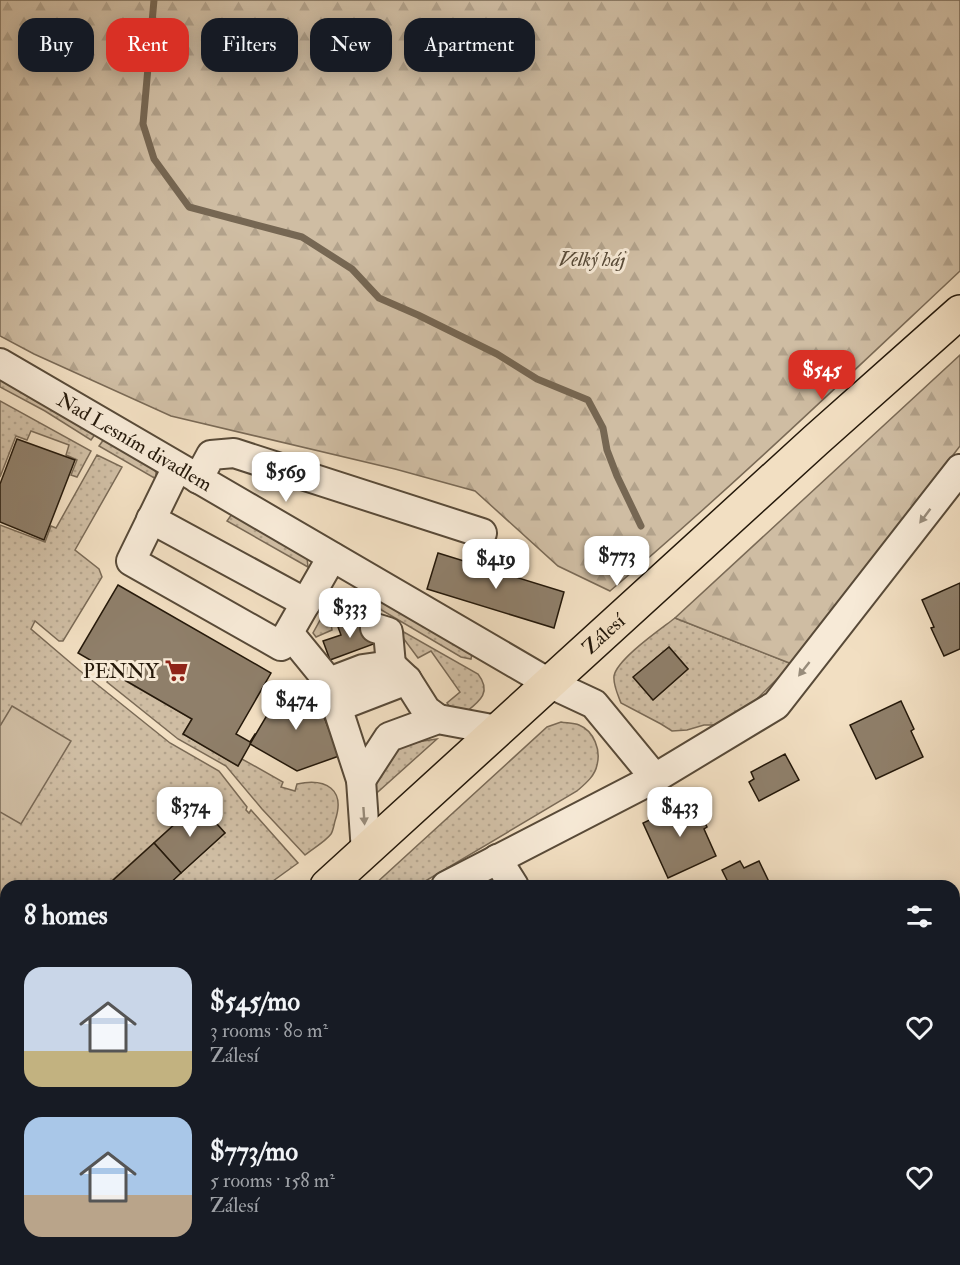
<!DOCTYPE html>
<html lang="en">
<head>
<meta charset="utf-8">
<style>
  body { margin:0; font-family:"IM FELL Double Pica",serif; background:#20242c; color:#f1f3f6; height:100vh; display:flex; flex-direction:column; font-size:22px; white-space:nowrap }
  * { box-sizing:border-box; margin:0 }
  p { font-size:20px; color:#9ea1a6 }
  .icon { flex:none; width:33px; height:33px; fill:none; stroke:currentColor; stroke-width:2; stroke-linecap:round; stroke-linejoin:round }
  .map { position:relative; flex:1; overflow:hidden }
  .sheet { position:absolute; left:0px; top:880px; width:960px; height:386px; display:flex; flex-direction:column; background:#171b24; border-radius:18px 18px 0 0; box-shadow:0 3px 15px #0003 }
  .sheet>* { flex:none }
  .banner { position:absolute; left:18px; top:18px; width:600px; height:54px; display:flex; gap:12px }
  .price { position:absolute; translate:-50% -51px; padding:0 14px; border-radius:12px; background:#fff; color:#222; font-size:20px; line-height:39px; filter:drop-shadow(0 2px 3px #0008) }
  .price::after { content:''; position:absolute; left:50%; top:36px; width:18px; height:14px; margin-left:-9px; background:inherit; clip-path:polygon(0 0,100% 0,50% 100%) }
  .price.current { background:#d93025; color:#fff }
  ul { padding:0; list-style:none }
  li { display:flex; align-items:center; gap:18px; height:150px; padding:0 24px }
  li span { display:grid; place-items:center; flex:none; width:168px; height:120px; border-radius:18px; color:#555 }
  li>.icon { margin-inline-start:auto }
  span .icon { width:72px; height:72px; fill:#fffc; stroke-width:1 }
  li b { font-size:26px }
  h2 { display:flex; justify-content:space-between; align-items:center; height:72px; padding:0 24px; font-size:26px }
  .tag { padding:0 21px; border-radius:18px; background:#171b24; box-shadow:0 3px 15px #0003; font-size:21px; line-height:54px }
  .tag.current { background:#d93025; color:#fff }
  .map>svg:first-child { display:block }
  .green { fill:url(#green-dots); stroke:#7a6a56; stroke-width:1.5; fill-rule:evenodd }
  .forest { fill:url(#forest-firs); stroke:#7a6a56; stroke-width:1.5 }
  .pitch { fill:#cfbda3; stroke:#7a6a56; stroke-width:1.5 }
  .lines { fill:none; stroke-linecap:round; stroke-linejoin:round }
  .stream { stroke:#766753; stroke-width:7 }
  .building { fill:#8f7f6a; stroke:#24180a; stroke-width:1.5 }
  .minor-casing { stroke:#584a38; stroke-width:32 }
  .major-casing { stroke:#24180a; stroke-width:36 }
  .minor { stroke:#f7ead7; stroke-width:28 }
  .major { stroke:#f2dfc2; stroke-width:33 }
  .oneway { fill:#988c7b }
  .labels { text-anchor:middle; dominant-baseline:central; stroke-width:6; stroke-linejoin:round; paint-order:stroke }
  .park-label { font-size:20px; font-style:italic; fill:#574a38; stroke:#f7ead7 }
  .street-label { font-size:20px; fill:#24180a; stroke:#f7ead7 }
  .poi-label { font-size:20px; fill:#24180a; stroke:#f7ead7; text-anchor:end }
</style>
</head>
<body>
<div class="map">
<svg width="960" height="1265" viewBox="0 0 960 1265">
  <defs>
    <pattern id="green-dots" width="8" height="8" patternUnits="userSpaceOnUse" patternTransform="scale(1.5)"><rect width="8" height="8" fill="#cfbda3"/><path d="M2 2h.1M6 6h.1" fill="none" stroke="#b2a28b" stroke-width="1.8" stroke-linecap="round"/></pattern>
    <pattern id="forest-firs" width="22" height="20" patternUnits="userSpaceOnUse" patternTransform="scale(1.5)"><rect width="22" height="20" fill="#cfbda3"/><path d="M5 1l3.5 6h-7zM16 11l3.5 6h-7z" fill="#b2a28b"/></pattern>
  </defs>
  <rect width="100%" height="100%" fill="#f2dfc2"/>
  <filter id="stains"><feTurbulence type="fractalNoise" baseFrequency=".00333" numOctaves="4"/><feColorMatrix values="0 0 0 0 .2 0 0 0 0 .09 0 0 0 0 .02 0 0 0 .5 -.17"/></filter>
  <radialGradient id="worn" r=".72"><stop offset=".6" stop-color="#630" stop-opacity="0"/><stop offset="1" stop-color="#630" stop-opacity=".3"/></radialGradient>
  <!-- green -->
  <g class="green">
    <polygon points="0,378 96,433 91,440 45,411 0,387"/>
    <polygon points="0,401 91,451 77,477 71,475 77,460 66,455 69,445 31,431 27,440 16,436 0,477"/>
    <polygon points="104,439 152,466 156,472 156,479 99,446"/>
    <polygon points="97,455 122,467 75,550 99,569 102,577 63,641 59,641 35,621 31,629 79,670 170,743 219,771 247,807 246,810 249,813 251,810 298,863 266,886 166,886 225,833 198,803 106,886 6,886 6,974 0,968 0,525 45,542 51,526 56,528"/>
    <polygon points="232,514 307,558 308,567 227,521"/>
    <polygon points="359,588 472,654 471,659 461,657 346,589"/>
    <path d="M335 593 478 674C492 692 480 701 466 712L452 710 447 703 460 692 431 651 418 658 398 631 363 611 331 623 332 630 316 637 313 633Z"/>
    <path d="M675 618 792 664 753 703 721 725H704L687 730 672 731 661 724 621 703C618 695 613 685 614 676 617 659 661 629 675 618ZM669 647 688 669 653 700 634 677Z"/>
    <path d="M112 673 192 719 183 734 238 766 242 759 283 782 281 787 295 791 297 784C326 778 346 789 335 821 334 825 333 831 331 834 325 842 312 849 305 855L262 809 226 766 178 739 107 682Z"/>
    <path d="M561 722C566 723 574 723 579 725 594 731 601 750 597 765 595 776 585 784 577 791L417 886H373L547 727Z"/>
    <path d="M437 739 370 799C385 755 388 745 437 739Z"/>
    <polygon points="0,1003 6,1011 6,1078 0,1084"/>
    <polygon points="6,1091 6,1169 0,1177 0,1097"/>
  </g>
  <!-- forest -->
  <g class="forest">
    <path d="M0 0H960V271C845 379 730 489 610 591L558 566 475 491 395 469 171 416 34 354 0 336Z"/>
    <polygon points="960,355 960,446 792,664 675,618"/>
  </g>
  <!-- pitch -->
  <polygon class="pitch" points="12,706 71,741 21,824 0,812 0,726"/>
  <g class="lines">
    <!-- stream -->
    <polyline class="stream" points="154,0 143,124 154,159 189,207 302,237 352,269 379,298 418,315 497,354 537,379 588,400 603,428 607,450 617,476 641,526"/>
  </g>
  <!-- building -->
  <g class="building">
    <polygon points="17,439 75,460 44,540 0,522 0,484"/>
    <polygon points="438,553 564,592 554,628 427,589"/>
    <polygon points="960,583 960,649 944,656 931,628 934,627 922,600"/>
    <polygon points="118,585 271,673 236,734 250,742 255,734 256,734 238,766 183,734 192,719 78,653"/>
    <polygon points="363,618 366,626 379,642 330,660 323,641 341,635 338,627"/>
    <polygon points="669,647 688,669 653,700 633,677"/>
    <polygon points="286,683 318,701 339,756 297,771 250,744"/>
    <polygon points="901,701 914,729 911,731 923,757 876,779 850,725"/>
    <polygon points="785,754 799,780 759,801 749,782 754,779 751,772"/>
    <polygon points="694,799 707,827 704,829 716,856 668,878 643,823"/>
    <polygon points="198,803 225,833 181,873 154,843"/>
    <polygon points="154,843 181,873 167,886 113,886 110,883"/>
    <polygon points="740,861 744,868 759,861 771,886 730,886 722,870"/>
    <polygon points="960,1057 960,1095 954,1099 954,1060"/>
    <polygon points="171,1260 271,1260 280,1265 179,1265"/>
    <polygon points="631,1260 691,1260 687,1265 631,1265 629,1263"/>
    <polygon points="854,1260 940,1260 946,1265 860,1265"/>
  </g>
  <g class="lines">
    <defs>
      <g id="minor">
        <path id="s1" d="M0 363 549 683 594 704 655 778"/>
        <polyline points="177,467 131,561 281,646 332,557"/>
        <polyline points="198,479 211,455 234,453 482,533"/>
        <polyline points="151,519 306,603"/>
        <polyline points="375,628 388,632 391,665"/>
        <polyline points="289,633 329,682 363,669 391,665 407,680 426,710 438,719"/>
        <polyline points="329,682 361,780 366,852"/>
        <polyline points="337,707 407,680"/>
        <polyline points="361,780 389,737 438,719 497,730"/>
        <polyline points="497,859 514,886"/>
        <polyline points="446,886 655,778 776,705 960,469"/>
        <polyline points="0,988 6,995"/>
        <polyline points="954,1021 960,1018"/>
        <polyline points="331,1260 339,1265"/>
        <polyline points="436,1260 445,1265"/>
        <polyline points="803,1260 808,1265"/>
        <polyline points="513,1265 519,1260"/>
        <polyline points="777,1265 783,1260"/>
      </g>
      <g id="major">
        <path id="s2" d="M327 886 816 440 960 312"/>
        <polyline points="0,1240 6,1230"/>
        <polyline points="42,1260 45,1265"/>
      </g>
    </defs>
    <!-- minor casing -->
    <use href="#minor" class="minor-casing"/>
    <!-- major casing -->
    <use href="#major" class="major-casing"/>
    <!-- minor -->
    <use href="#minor" class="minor"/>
    <!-- major -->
    <use href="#major" class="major"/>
  </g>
  <!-- one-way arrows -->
  <defs><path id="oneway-solid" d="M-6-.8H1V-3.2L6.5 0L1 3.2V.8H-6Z" transform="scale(1.5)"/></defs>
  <g class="oneway">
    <use href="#oneway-solid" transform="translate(925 516) rotate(127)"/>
    <use href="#oneway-solid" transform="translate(804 669) rotate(128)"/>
    <use href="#oneway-solid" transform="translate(364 816) rotate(86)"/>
  </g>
  <!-- icons -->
  <defs>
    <symbol id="supermarket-bare" viewBox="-9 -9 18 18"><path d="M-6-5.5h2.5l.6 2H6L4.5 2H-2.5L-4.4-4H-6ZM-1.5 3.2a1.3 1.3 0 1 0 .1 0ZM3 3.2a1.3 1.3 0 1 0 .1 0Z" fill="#8f2418" stroke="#f7ead7" stroke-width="2.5" paint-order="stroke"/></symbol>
  </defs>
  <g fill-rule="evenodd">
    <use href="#supermarket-bare" x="160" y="654" width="33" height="33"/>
  </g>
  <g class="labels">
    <!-- park labels -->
    <g class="park-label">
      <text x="592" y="259">Velký háj</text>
    </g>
    <!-- street labels -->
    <g class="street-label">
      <text stroke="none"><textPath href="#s1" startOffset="156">Nad Lesním divadlem</textPath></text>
      <text stroke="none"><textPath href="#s2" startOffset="374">Zálesí</textPath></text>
    </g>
    <!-- poi labels -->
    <g class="poi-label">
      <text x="159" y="671">PENNY</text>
    </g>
  </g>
  <rect width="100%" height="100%" filter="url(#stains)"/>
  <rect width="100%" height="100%" fill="url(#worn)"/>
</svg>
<b class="price current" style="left:822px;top:401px">$545</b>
<b class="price" style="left:286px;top:503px">$569</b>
<b class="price" style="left:617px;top:587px">$773</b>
<b class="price" style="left:496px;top:590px">$419</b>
<b class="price" style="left:350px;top:639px">$333</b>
<b class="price" style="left:296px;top:731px">$474</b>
<b class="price" style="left:190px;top:838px">$374</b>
<b class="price" style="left:680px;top:838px">$433</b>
<div class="banner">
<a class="tag">Buy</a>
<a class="tag current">Rent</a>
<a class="tag">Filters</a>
<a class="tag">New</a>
<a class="tag">Apartment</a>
</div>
<section class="sheet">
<h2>8 homes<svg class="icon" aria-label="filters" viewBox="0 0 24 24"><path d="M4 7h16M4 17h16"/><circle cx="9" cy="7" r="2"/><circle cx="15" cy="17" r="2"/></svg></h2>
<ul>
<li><span style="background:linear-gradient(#c9d6e8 70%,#c2b280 0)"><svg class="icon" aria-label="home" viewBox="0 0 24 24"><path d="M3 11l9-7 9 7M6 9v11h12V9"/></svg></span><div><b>$545/mo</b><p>3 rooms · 80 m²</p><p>Zálesí</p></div><svg class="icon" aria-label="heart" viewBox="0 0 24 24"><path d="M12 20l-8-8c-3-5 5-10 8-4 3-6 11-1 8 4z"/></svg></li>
<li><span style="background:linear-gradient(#a9c7e8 65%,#b9a48a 0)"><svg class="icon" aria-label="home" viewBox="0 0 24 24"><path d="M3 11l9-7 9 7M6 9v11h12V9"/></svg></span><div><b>$773/mo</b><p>5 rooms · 158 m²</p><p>Zálesí</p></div><svg class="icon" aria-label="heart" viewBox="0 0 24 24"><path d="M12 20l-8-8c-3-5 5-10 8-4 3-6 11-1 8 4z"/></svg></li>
</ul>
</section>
</div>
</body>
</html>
